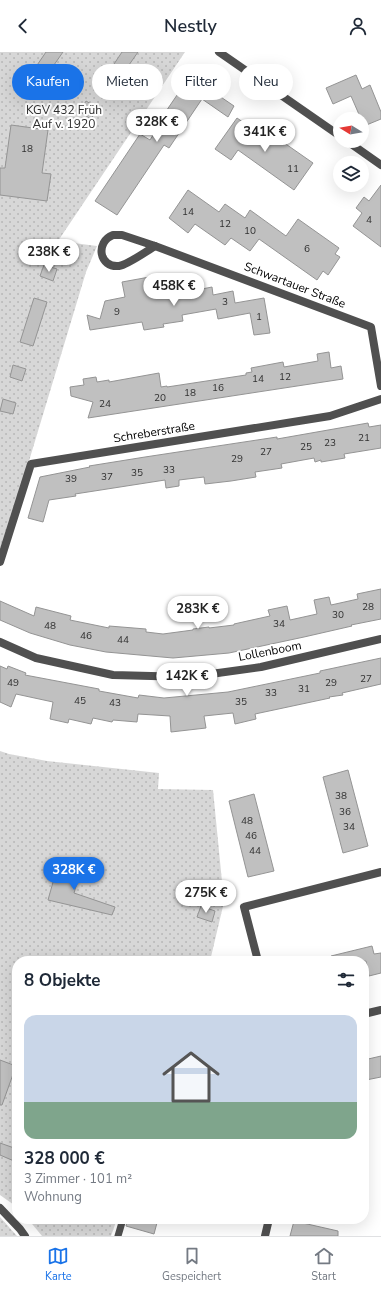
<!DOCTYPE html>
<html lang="de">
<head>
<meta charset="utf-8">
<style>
  body { margin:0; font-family:"Nunito Sans",sans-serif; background:#f2f2f3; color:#1f2937; height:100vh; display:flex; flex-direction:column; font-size:15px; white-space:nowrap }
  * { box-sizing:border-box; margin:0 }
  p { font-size:13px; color:#747a83 }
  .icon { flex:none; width:22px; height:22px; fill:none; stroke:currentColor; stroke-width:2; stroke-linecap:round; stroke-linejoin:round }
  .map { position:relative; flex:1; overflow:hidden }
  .side { position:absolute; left:12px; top:904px; width:357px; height:268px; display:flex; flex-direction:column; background:#fff; border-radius:16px; box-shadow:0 4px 16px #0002 }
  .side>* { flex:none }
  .guide { position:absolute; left:12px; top:12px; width:357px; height:36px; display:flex; gap:8px }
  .needle { width:26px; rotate:281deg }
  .fabs { position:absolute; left:333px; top:60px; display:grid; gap:8px }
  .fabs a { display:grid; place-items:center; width:36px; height:36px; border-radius:50%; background:#fff; box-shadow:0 4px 16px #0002; font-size:20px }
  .price { position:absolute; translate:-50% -34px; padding:0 9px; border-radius:14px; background:#fff; color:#222; font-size:13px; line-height:26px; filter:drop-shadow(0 1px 2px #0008) }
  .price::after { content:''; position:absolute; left:50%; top:24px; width:12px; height:9px; margin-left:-6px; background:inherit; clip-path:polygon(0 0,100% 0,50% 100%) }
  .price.on { background:#1a73e8; color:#fff }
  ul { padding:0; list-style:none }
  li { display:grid; align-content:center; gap:8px; height:212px; padding:0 12px }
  li span { display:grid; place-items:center; height:124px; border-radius:12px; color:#555 }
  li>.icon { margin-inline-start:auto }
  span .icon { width:72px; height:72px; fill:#fffc; stroke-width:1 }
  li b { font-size:17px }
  h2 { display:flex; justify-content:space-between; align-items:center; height:48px; padding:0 12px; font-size:17px }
  .pill { padding:0 14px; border-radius:18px; background:#fff; box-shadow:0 4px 16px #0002; font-size:14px; line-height:36px }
  .pill.on { background:#1a73e8; color:#fff }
  header { display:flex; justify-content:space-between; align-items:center; height:52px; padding:0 12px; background:#fff; font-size:18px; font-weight:600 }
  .menu { display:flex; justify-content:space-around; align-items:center; height:56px; border-top:1px solid #e0e1e3; background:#fff; font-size:11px; color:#747a83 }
  .menu a { display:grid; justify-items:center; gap:2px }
  .menu .on { color:#1a73e8 }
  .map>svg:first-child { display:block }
  .garden { fill:url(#garden-dots) }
  .building { fill:#c0c0c0; stroke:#949494 }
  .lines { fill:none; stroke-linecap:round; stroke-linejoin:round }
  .lane { stroke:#505050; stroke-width:7 }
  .street { stroke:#505050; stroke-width:8 }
  .labels { text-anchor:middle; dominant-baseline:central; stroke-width:4; stroke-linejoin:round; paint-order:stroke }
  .number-label { font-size:10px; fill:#303030 }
  .park-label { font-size:12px; fill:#2e2e2e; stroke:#fff }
  .street-label { font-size:12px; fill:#000; stroke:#fff }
</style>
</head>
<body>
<header><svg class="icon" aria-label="back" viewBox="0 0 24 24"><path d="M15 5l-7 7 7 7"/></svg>Nestly<svg class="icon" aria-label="person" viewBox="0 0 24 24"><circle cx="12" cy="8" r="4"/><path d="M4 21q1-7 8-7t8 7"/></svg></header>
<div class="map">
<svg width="381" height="1184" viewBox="0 0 381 1184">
  <defs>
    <pattern id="garden-dots" width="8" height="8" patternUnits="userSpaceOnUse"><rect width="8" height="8" fill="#d7d7d7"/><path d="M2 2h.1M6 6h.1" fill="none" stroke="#b7b7b7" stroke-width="1.8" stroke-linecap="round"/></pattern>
  </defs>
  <rect width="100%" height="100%" fill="#fff"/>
  <!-- garden -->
  <g class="garden">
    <polygon points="0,0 185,0 58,189 97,194 86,220 13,462 0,497"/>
    <polygon points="0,699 9,702 47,709 159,721 158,737 213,738 224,850 210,909 17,909 17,1155 0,1143"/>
    <polygon points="0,1165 17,1184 0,1184"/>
    <polygon points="28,1167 117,1167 111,1184 42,1184"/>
  </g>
  <!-- building -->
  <g class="building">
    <polygon points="46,0 63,0 40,33 29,25"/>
    <polygon points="122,0 138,0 115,33 113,32 110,38 100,31 107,20 108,21"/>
    <polygon points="356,23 362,37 370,33 381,60 381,67 364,74 362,67 361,67 351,44 333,52 326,36"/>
    <polygon points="190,24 234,54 228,65 202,47 169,96 164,93 117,163 95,149 140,82 150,88 160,72 158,71"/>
    <polygon points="86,49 98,56 91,67 80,60"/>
    <polygon points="237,66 266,86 270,81 313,111 294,138 238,98 231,108 215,97"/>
    <polygon points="11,73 48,78 42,121 51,122 47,149 0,143 0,116 5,116"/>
    <polygon points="381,133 381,195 353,174 362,161 356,156 364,145 369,149"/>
    <polygon points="188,138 219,160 225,152 245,166 250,158 286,184 298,167 339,196 335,202 340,205 328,223 323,219 317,228 259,187 250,199 231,186 225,193 195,172 188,181 169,166"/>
    <polygon points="44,213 57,217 53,229 40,224"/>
    <polygon points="155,224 159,246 192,240 192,239 212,235 213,243 233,239 235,251 264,246 270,281 254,283 250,261 218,267 216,257 182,263 183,269 163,272 164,275 144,278 142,270 90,278 87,263 100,267 105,249 125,245 122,230"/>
    <polygon points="34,246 47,250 33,294 20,290"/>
    <polygon points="329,300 331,316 341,314 343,327 88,366 93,350 71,344 70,335 84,333 83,327 96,325 97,330 109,328 109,330 159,321 161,335 167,334 167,335 246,323 246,321 252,320 251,316 283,310 284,315 318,309 317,302"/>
    <polygon points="13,313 26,317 22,329 10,325"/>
    <polygon points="3,347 16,351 13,362 0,359"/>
    <polygon points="368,371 369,375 381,373 381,396 344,402 345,406 321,410 321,408 315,410 314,406 281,412 282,416 255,420 256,425 231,429 205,432 204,425 179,428 179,434 166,436 165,428 75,442 76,444 49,448 43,470 28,466 40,425 90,415 89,414 145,405 277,385 277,387"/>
    <polygon points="381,537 381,567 351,573 352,574 304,585 229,601 173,606 106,600 70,593 30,581 0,568 0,549 34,564 36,555 71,564 70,568 109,576 109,574 146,577 146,580 163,582 193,578 193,577 209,575 209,576 234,573 234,572 270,564 268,558 287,554 290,568 317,562 314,548 329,545 331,553 358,547 357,542"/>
    <polygon points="381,606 381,632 342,641 343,643 329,645 330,646 255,662 256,667 235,672 233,661 204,664 206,676 171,680 170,664 138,662 137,670 113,668 112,670 93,666 91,672 69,667 68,671 50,667 53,650 16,642 11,655 0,650 0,614 7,617 8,614 26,621 25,623 99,637 99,639 138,646 139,643 164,646 228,640 320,621 320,619"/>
    <polygon points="348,718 368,794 343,801 323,725"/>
    <polygon points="254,742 274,819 248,825 229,749"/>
    <polygon points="66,809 82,814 74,841 115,855 112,863 48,848 57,816 63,818"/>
    <polygon points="201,854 215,859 212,870 197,865"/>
    <polygon points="372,894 374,902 381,901 381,921 369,924 366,909 332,909 331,904"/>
    <polygon points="381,1004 381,1025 366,1028 364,1018 364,1008"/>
    <polygon points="0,1008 16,1014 2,1053 0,1053"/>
    <polygon points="0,1091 17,1097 14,1109 0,1103"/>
    <polygon points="128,1167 158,1167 154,1182 126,1174"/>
    <polygon points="294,1169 338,1179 338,1184 290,1184"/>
  </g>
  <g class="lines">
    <!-- lane -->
    <polyline class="lane" points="118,1184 123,1167"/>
    <!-- street -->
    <g class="street">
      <polyline points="219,0 340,84"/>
      <polyline points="347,89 381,113"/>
      <path d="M113 183H122L155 194C147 199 127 213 119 214 99 216 95 190 113 183Z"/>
      <polyline points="155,194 371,275 381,334"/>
      <polyline points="0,510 31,412 330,364 381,347"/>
      <polyline points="0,590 36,606 113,623 189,625 261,615 381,587"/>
      <polyline points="258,909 244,855 381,820"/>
      <polyline points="364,962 381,958"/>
      <polyline points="0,1156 20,1177 25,1184"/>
      <polyline points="265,1184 269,1167"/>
    </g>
  </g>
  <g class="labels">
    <!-- number labels -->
    <g class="number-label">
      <text x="27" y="97">18</text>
      <text x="293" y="117">11</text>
      <text x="188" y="160">14</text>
      <text x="369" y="168">4</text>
      <text x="225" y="172">12</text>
      <text x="250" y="179">10</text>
      <text x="307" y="197">6</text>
      <text x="225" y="250">3</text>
      <text x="117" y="260">9</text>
      <text x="259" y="265">1</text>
      <text x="285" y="325">12</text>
      <text x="258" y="327">14</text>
      <text x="218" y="336">16</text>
      <text x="190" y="341">18</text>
      <text x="160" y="346">20</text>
      <text x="105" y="352">24</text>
      <text x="364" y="386">21</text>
      <text x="330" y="391">23</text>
      <text x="306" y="395">25</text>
      <text x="266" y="400">27</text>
      <text x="237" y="407">29</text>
      <text x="169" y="418">33</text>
      <text x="137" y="421">35</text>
      <text x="107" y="425">37</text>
      <text x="71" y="427">39</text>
      <text x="368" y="555">28</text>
      <text x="338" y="563">30</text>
      <text x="279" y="572">34</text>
      <text x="50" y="574">48</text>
      <text x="86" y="584">46</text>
      <text x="123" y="588">44</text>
      <text x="366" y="627">27</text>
      <text x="13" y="631">49</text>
      <text x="331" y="631">29</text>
      <text x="304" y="637">31</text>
      <text x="271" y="641">33</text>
      <text x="80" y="649">45</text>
      <text x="241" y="650">35</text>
      <text x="115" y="651">43</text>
      <text x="341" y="744">38</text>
      <text x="345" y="760">36</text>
      <text x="247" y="769">48</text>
      <text x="349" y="775">34</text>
      <text x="251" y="784">46</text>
      <text x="255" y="799">44</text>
    </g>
    <!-- park labels -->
    <g class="park-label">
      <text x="64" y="58">KGV 432 Früh<tspan x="64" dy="14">Auf v. 1920</tspan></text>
    </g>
    <!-- street labels -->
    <g class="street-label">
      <text transform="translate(295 233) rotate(21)">Schwartauer Straße</text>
      <text transform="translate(154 380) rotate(-9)">Schreberstraße</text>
      <text transform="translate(270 599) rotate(-11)">Lollenboom</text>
    </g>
  </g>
</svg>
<div class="fabs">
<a><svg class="needle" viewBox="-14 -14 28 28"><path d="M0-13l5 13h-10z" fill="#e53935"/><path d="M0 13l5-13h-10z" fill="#747a83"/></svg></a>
<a><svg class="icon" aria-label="layers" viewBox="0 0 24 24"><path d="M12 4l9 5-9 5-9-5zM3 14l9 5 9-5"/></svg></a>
</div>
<b class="price" style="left:157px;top:91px">328K €</b>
<b class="price" style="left:265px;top:101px">341K €</b>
<b class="price" style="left:49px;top:221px">238K €</b>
<b class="price" style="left:174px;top:255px">458K €</b>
<b class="price" style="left:198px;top:578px">283K €</b>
<b class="price" style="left:187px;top:645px">142K €</b>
<b class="price on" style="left:74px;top:839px">328K €</b>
<b class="price" style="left:206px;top:862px">275K €</b>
<div class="guide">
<a class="pill on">Kaufen</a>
<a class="pill">Mieten</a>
<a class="pill">Filter</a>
<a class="pill">Neu</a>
</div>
<section class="side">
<h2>8 Objekte<svg class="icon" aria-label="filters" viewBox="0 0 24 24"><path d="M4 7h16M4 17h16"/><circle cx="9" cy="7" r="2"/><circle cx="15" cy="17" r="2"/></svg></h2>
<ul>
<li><span style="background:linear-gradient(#c9d6e8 70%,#7fa58c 0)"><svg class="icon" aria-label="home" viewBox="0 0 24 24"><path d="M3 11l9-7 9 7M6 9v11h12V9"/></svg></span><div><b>328 000 €</b><p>3 Zimmer · 101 m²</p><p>Wohnung</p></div></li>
</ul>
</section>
</div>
<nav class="menu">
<a class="on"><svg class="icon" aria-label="map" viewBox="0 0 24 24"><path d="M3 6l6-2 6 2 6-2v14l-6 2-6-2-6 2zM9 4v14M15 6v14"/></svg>Karte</a>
<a><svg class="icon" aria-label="saved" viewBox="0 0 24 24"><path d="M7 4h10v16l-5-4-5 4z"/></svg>Gespeichert</a>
<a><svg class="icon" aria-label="home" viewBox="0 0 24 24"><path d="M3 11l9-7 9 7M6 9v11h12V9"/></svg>Start</a>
</nav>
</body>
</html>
